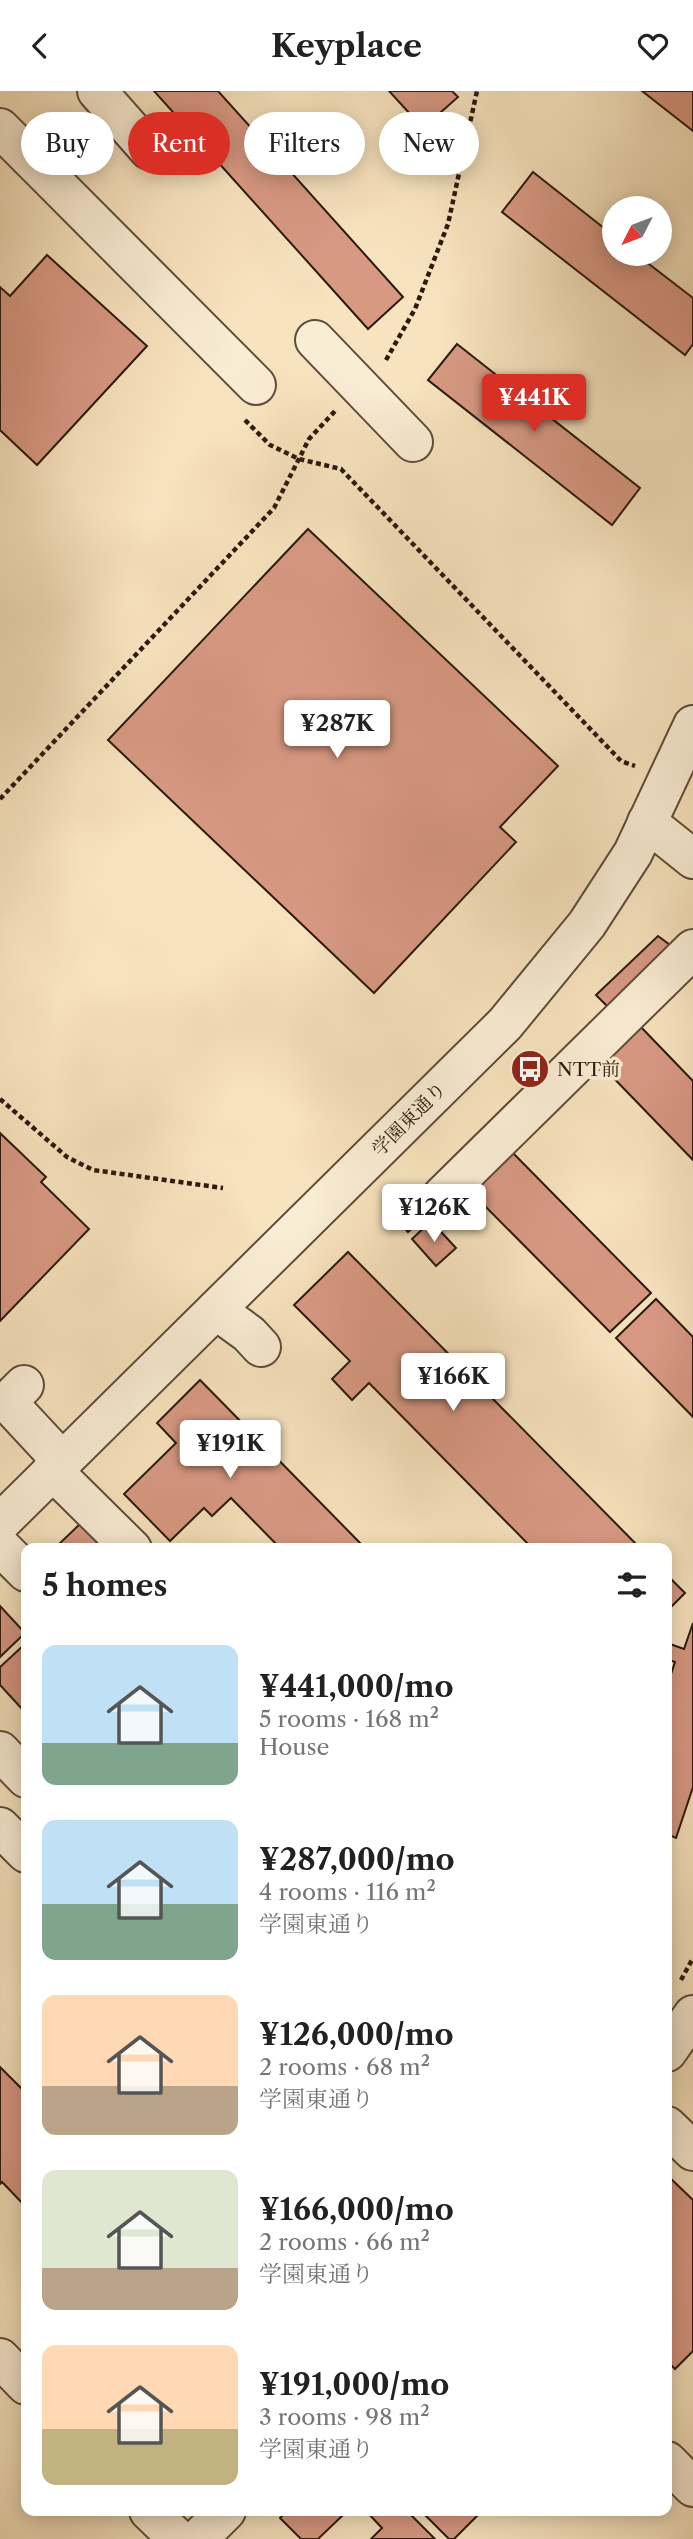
<!DOCTYPE html>
<html lang="en">
<head>
<meta charset="utf-8">
<style>
  body { margin:0; font-family:"Libre Caslon Text","Noto Serif JP",serif; background:#f2f2f2; color:#222; height:100vh; display:flex; flex-direction:column; font-size:26px; white-space:nowrap }
  * { box-sizing:border-box; margin:0 }
  p { font-size:23px; color:#767676 }
  .icon { flex:none; width:38px; height:38px; fill:none; stroke:currentColor; stroke-width:2; stroke-linecap:round; stroke-linejoin:round }
  .map { position:relative; flex:1; overflow:hidden }
  .details { position:absolute; left:21px; top:1452px; width:651px; height:973px; display:flex; flex-direction:column; background:#fff; border-radius:14px; box-shadow:0 4px 18px #0003 }
  .details>* { flex:none }
  .guide { position:absolute; left:21px; top:21px; width:651px; height:63px; display:flex; gap:14px }
  .needle { width:46px; rotate:228deg }
  .buttons { position:absolute; left:602px; top:105px; display:grid; gap:14px }
  .buttons a { display:grid; place-items:center; width:70px; height:70px; border-radius:50%; background:#fff; box-shadow:0 4px 18px #0003; font-size:35px }
  .price { position:absolute; translate:-50% -60px; padding:0 16px; border-radius:7px; background:#fff; color:#222; font-size:23px; line-height:46px; filter:drop-shadow(0 2px 4px #0008) }
  .price::after { content:''; position:absolute; left:50%; top:42px; width:21px; height:16px; margin-left:-10px; background:inherit; clip-path:polygon(0 0,100% 0,50% 100%) }
  .price.current { background:#d93025; color:#fff }
  ul { padding:0; list-style:none }
  li { display:flex; align-items:center; gap:21px; height:175px; padding:0 21px }
  li span { display:grid; place-items:center; flex:none; width:196px; height:140px; border-radius:14px; color:#555 }
  li>.icon { margin-inline-start:auto }
  span .icon { width:84px; height:84px; fill:#fffc; stroke-width:1 }
  li b { font-size:30px }
  h2 { display:flex; justify-content:space-between; align-items:center; height:84px; padding:0 21px; font-size:30px }
  .tag { padding:0 24px; border-radius:32px; background:#fff; box-shadow:0 4px 18px #0003; font-size:24px; line-height:63px }
  .tag.current { background:#d93025; color:#fff }
  header { display:flex; justify-content:space-between; align-items:center; height:91px; padding:0 21px; background:#fff; font-size:32px; font-weight:700 }
  .map>svg:first-child { display:block }
  .building { fill:#d89983; stroke:#2a190e; stroke-width:2 }
  .lines { fill:none; stroke-linecap:round; stroke-linejoin:round }
  .minor-casing { stroke:#5d4c3a; stroke-width:42 }
  .path { stroke:#2a190e; stroke-width:4.5; stroke-dasharray:5 3.5; stroke-linecap:butt }
  .minor { stroke:#faedd5; stroke-width:38 }
  .labels { text-anchor:middle; dominant-baseline:central; stroke-width:7; stroke-linejoin:round; paint-order:stroke }
  .poi-label { font-size:19px; fill:#2a190e; stroke:#faedd5; text-anchor:start }
  .street-label { font-size:19px; fill:#2a190e; stroke:#faedd5 }
</style>
</head>
<body>
<header><svg class="icon" aria-label="back" viewBox="0 0 24 24"><path d="M15 5l-7 7 7 7"/></svg>Keyplace<svg class="icon" aria-label="heart" viewBox="0 0 24 24"><path d="M12 20l-8-8c-3-5 5-10 8-4 3-6 11-1 8 4z"/></svg></header>
<div class="map">
<svg width="693" height="2448" viewBox="0 0 693 2448">
  <rect width="100%" height="100%" fill="#f7e3be"/>
  <filter id="stains"><feTurbulence type="fractalNoise" baseFrequency=".00286" numOctaves="4"/><feColorMatrix values="0 0 0 0 .2 0 0 0 0 .09 0 0 0 0 .02 0 0 0 .5 -.17"/></filter>
  <radialGradient id="worn" r=".72"><stop offset=".6" stop-color="#630" stop-opacity="0"/><stop offset="1" stop-color="#630" stop-opacity=".3"/></radialGradient>
  <!-- building -->
  <g class="building">
    <polygon points="154,0 218,0 403,206 368,238"/>
    <polygon points="389,0 452,0 458,6 423,37"/>
    <polygon points="642,0 693,0 693,40"/>
    <polygon points="533,81 614,145 614,163 636,163 693,207 693,253 685,264 502,121"/>
    <polygon points="47,164 147,255 37,374 0,339 0,196 10,205"/>
    <polygon points="457,253 640,397 612,434 428,289"/>
    <polygon points="308,438 558,675 500,736 516,751 374,902 108,649"/>
    <polygon points="658,845 670,854 610,918 596,904"/>
    <polygon points="638,933 693,990 693,1069 599,972"/>
    <polygon points="0,1042 46,1086 41,1091 89,1138 0,1230"/>
    <polygon points="509,1058 651,1202 610,1241 468,1098"/>
    <polygon points="408,1109 424,1127 408,1141 392,1123"/>
    <polygon points="431,1130 456,1157 436,1175 412,1148"/>
    <polygon points="348,1161 641,1458 533,1458 369,1292 352,1309 332,1288 350,1270 294,1214"/>
    <polygon points="656,1208 693,1246 693,1326 616,1247"/>
    <polygon points="200,1289 366,1458 281,1458 231,1407 212,1425 204,1417 170,1450 124,1403 176,1352 157,1332"/>
    <polygon points="81,1432 105,1458 60,1458 57,1455"/>
    <polygon points="667,1484 685,1502 667,1520"/>
    <polygon points="0,1515 25,1542 0,1566"/>
    <polygon points="693,1532 693,1696 676,1747 667,1743 667,1581 671,1583 675,1571 667,1568 667,1552 684,1558"/>
    <polygon points="24,1554 26,1556 26,1616 23,1619 0,1594 0,1576"/>
    <polygon points="0,1976 26,2002 26,2116 2,2091 0,2093"/>
    <polygon points="667,2084 693,2109 693,2260 675,2278 667,2270"/>
    <polygon points="287,2420 337,2420 342,2425 318,2448 301,2448 280,2427"/>
    <polygon points="366,2420 407,2420 435,2448 371,2448 382,2437"/>
    <polygon points="421,2420 482,2420 454,2448 449,2448"/>
  </g>
  <g class="lines">
    <defs>
      <g id="minor">
        <polyline points="97,0 149,59"/>
        <polyline points="0,37 256,294"/>
        <polyline points="315,249 413,351"/>
        <polyline points="647,731 693,768"/>
        <polyline points="442,1105 693,858"/>
        <polyline points="216,1219 249,1243 261,1256"/>
        <polyline points="24,1294 7,1311 61,1369"/>
        <polyline points="52,1379 132,1458"/>
        <polyline points="0,1432 505,933 587,833 633,762 693,634"/>
        <polyline points="0,1455 26,1481"/>
        <polyline points="0,1660 26,1687"/>
        <polyline points="0,1736 26,1762"/>
        <polyline points="667,1961 693,1924"/>
        <polyline points="667,2035 693,2060"/>
        <polyline points="0,2267 26,2294"/>
        <polyline points="667,2370 693,2396"/>
        <polyline points="149,2420 178,2448"/>
        <polyline points="198,2448 226,2420"/>
      </g>
    </defs>
    <!-- minor casing -->
    <use href="#minor" class="minor-casing"/>
    <!-- path -->
    <g class="path">
      <polyline points="386,269 415,218 448,133 477,0"/>
      <polyline points="245,329 270,354 299,368 341,378 621,670 635,675"/>
      <polyline points="0,708 274,417 309,348 335,320"/>
      <polyline points="0,1008 67,1066 93,1079 223,1097"/>
      <polyline points="681,1889 693,1867"/>
    </g>
    <!-- minor -->
    <use href="#minor" class="minor"/>
  </g>
  <!-- icons -->
  <defs>
    <symbol id="bus-disc" viewBox="-11 -11 22 22"><circle r="9.5" fill="#8f2418" stroke="#faedd5"/><path d="M-5-6H5V4H4V6H2V4H-2V6H-4V4H-5ZM-3.5-4V0h7V-4ZM-3.5 1.2v1.5H-2V1.2ZM2 1.2v1.5H3.5V1.2Z" fill="#fff"/></symbol>
  </defs>
  <g fill-rule="evenodd">
    <use href="#bus-disc" x="508" y="956" width="44" height="44"/>
  </g>
  <g class="labels">
    <!-- poi labels -->
    <g class="poi-label">
      <text x="557" y="978">NTT前</text>
    </g>
    <!-- street labels -->
    <g class="street-label">
      <text transform="translate(409 1028) rotate(-45)">学園東通り</text>
    </g>
  </g>
  <rect width="100%" height="100%" filter="url(#stains)"/>
  <rect width="100%" height="100%" fill="url(#worn)"/>
</svg>
<div class="buttons">
<a><svg class="needle" viewBox="-14 -14 28 28"><path d="M0-13l5 13h-10z" fill="#e53935"/><path d="M0 13l5-13h-10z" fill="#767676"/></svg></a>
</div>
<b class="price current" style="left:534px;top:343px">¥441K</b>
<b class="price" style="left:337px;top:669px">¥287K</b>
<b class="price" style="left:434px;top:1153px">¥126K</b>
<b class="price" style="left:453px;top:1322px">¥166K</b>
<b class="price" style="left:230px;top:1389px">¥191K</b>
<div class="guide">
<a class="tag">Buy</a>
<a class="tag current">Rent</a>
<a class="tag">Filters</a>
<a class="tag">New</a>
</div>
<section class="details">
<h2>5 homes<svg class="icon" aria-label="filters" viewBox="0 0 24 24"><path d="M4 7h16M4 17h16"/><circle cx="9" cy="7" r="2"/><circle cx="15" cy="17" r="2"/></svg></h2>
<ul>
<li><span style="background:linear-gradient(#bfe0f5 70%,#7fa58c 0)"><svg class="icon" aria-label="home" viewBox="0 0 24 24"><path d="M3 11l9-7 9 7M6 9v11h12V9"/></svg></span><div><b>¥441,000/mo</b><p>5 rooms · 168 m²</p><p>House</p></div></li>
<li><span style="background:linear-gradient(#bfe0f5 60%,#7fa58c 0)"><svg class="icon" aria-label="home" viewBox="0 0 24 24"><path d="M3 11l9-7 9 7M6 9v11h12V9"/></svg></span><div><b>¥287,000/mo</b><p>4 rooms · 116 m²</p><p>学園東通り</p></div></li>
<li><span style="background:linear-gradient(#ffd9b3 65%,#b9a48a 0)"><svg class="icon" aria-label="home" viewBox="0 0 24 24"><path d="M3 11l9-7 9 7M6 9v11h12V9"/></svg></span><div><b>¥126,000/mo</b><p>2 rooms · 68 m²</p><p>学園東通り</p></div></li>
<li><span style="background:linear-gradient(#dfe7d0 70%,#b9a48a 0)"><svg class="icon" aria-label="home" viewBox="0 0 24 24"><path d="M3 11l9-7 9 7M6 9v11h12V9"/></svg></span><div><b>¥166,000/mo</b><p>2 rooms · 66 m²</p><p>学園東通り</p></div></li>
<li><span style="background:linear-gradient(#ffd9b3 60%,#c2b280 0)"><svg class="icon" aria-label="home" viewBox="0 0 24 24"><path d="M3 11l9-7 9 7M6 9v11h12V9"/></svg></span><div><b>¥191,000/mo</b><p>3 rooms · 98 m²</p><p>学園東通り</p></div></li>
</ul>
</section>
</div>
</body>
</html>
